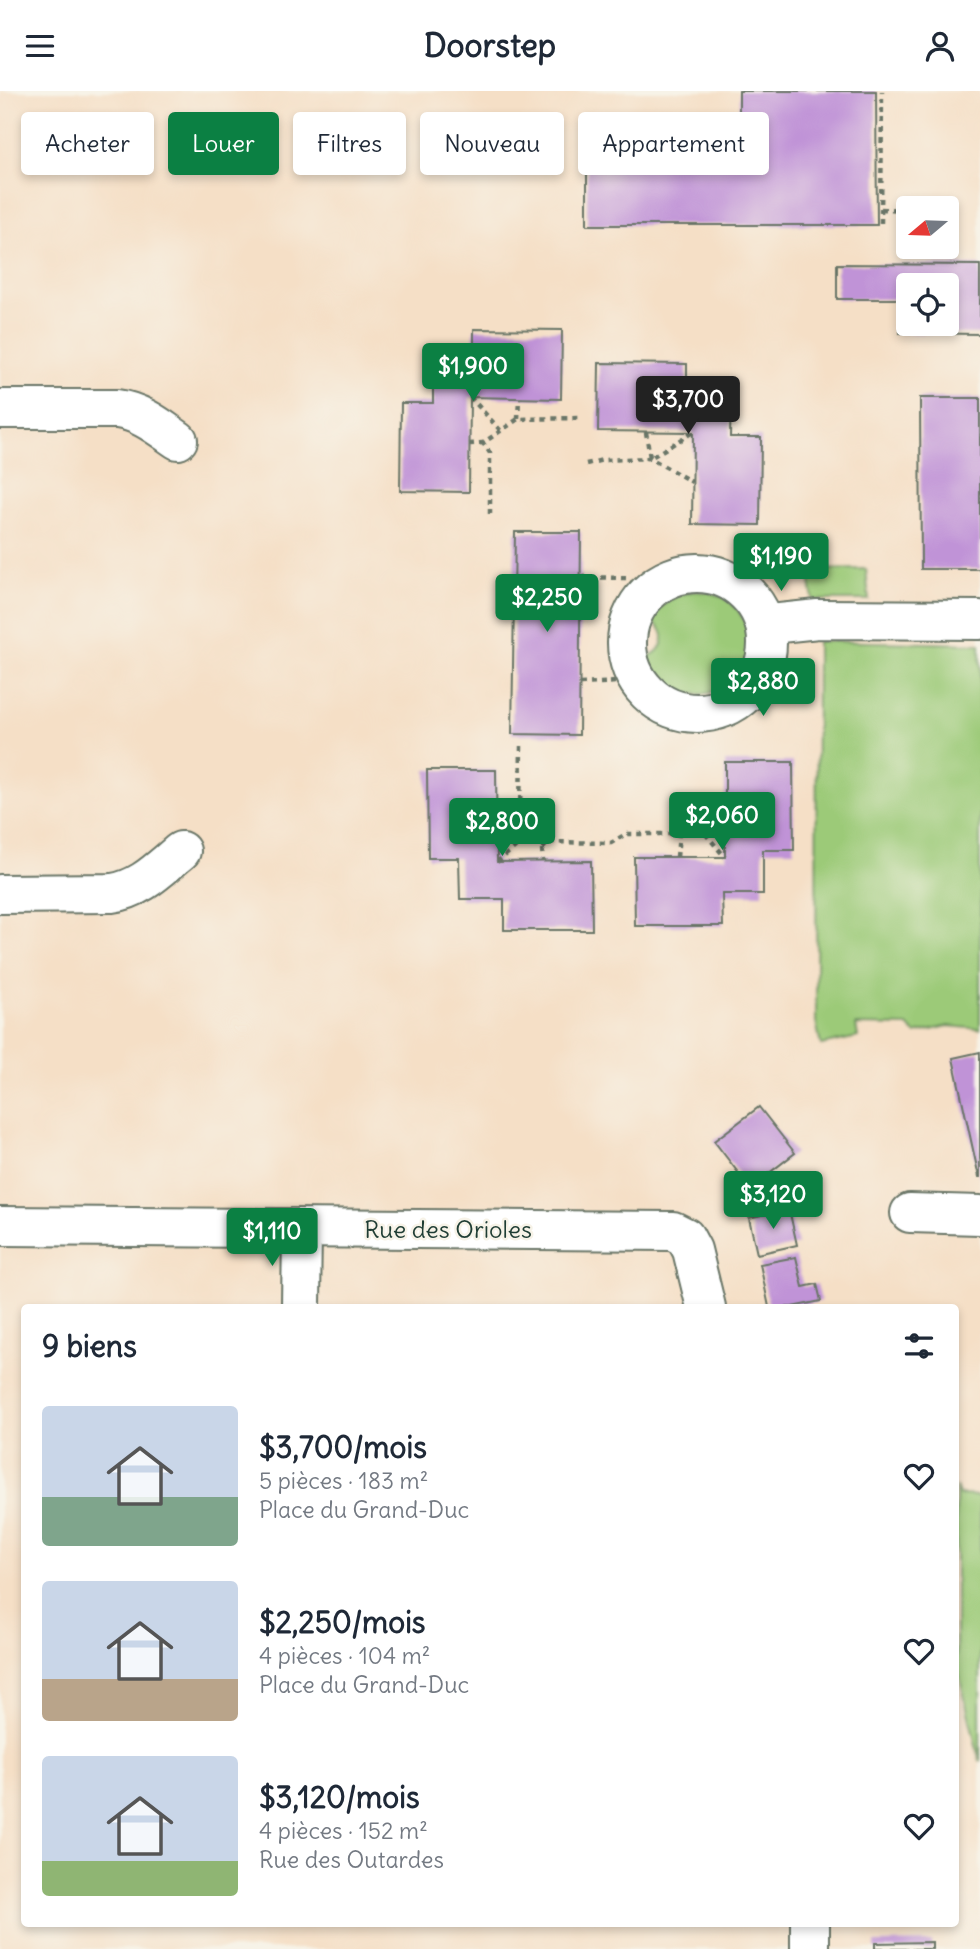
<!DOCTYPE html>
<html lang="fr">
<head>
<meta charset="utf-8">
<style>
  body { margin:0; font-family:Delius,sans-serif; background:#f6f6f7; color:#1f2937; height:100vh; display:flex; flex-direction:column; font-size:26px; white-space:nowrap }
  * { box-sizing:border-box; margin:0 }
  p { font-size:23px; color:#747a83 }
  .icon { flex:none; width:38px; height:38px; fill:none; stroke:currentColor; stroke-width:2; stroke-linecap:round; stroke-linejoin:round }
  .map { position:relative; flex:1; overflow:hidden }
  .side { position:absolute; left:21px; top:1213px; width:938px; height:623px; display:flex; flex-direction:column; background:#fff; border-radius:7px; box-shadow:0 4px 10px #0003 }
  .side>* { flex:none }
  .hud { position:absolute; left:21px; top:21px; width:938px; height:63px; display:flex; gap:14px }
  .needle { width:46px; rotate:251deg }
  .buttons { position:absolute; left:896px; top:105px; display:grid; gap:14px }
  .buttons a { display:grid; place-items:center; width:63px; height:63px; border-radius:7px; background:#fff; box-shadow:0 4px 10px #0003; font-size:35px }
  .price { position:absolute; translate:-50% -60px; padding:0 16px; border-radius:7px; background:#0b8043; color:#fff; font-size:23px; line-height:46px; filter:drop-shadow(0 2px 4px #0008) }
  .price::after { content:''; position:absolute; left:50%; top:42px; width:21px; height:16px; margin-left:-10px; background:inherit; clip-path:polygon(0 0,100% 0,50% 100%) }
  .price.active { background:#222; color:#fff }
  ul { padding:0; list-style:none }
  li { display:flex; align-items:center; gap:21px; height:175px; padding:0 21px }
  li span { display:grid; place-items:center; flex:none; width:196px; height:140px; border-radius:7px; color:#555 }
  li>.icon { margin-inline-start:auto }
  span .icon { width:84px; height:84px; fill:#fffc; stroke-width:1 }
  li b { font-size:30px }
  h2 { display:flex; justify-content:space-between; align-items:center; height:84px; padding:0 21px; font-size:30px }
  .chip { padding:0 24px; border-radius:7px; background:#fff; box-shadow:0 4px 10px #0003; font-size:24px; line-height:63px }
  .chip.active { background:#0b8043; color:#fff }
  header { display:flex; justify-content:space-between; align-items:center; height:91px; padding:0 21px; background:#fff; font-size:32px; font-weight:700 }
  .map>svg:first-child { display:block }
  .green { fill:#9cca78; stroke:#5e8456; stroke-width:2 }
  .building { fill:#c093d7; fill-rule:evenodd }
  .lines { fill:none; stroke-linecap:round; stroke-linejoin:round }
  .minor-casing { stroke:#6a7667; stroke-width:42 }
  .path { stroke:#6a7667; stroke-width:4.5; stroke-dasharray:5 5; stroke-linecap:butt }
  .minor { stroke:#fff; stroke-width:38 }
  .labels { text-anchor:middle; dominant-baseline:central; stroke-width:5; stroke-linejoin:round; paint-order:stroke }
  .street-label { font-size:24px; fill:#1f3d34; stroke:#f7f3e8 }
</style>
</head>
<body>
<header><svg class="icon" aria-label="menu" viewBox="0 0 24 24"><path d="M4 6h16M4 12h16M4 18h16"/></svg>Doorstep<svg class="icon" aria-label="person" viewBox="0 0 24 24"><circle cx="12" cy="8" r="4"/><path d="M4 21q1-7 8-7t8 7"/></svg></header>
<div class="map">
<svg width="980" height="1858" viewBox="0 0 980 1858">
  <rect width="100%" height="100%" fill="#f7f3e8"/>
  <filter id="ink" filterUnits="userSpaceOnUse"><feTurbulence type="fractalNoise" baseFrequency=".0143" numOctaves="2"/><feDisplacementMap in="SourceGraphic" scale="14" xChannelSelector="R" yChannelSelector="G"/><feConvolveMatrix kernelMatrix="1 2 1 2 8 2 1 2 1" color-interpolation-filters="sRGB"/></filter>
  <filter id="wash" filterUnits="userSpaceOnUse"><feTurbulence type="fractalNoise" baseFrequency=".00686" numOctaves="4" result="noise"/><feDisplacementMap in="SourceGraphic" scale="28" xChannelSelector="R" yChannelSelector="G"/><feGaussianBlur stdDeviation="1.57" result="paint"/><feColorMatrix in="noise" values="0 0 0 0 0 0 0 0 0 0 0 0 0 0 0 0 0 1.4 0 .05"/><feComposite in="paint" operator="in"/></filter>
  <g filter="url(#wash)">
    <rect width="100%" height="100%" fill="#f5dfc6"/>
    <!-- green -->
    <g class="green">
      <polygon points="866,478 869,509 813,509 808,479"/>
      <path d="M693 500C705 501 715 501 724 507 750 523 757 560 739 584 724 602 696 609 675 598 661 592 653 579 647 566 666 559 669 540 651 530 660 512 675 504 693 500Z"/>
      <polygon points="817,550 980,553 980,938 948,935 915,943 908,935 856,934 858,946 821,954 816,931"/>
      <polygon points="956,1396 959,1404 980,1405 980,1671 956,1571"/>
    </g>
    <g id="blocks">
      <!-- building -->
      <g class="building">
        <polygon points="739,0 876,0 877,134 587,134 587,53 739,53"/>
        <path d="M837 173 980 174V243L900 242 901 208H837ZM908 194H947V233H908Z"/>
        <polygon points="474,238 562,239 561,308 470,306 469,401 400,400 401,312 433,312 433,269 474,269"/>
        <polygon points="599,272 687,273 687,304 731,305 730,346 761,346 760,434 692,433 693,341 598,340"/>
        <polygon points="920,307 980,307 980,478 921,478"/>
        <polygon points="515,441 581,441 579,644 512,643"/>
        <polygon points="725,671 793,671 794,759 763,759 763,803 722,803 723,835 635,835 634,766 725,766"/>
        <polygon points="427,679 496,679 497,771 591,770 592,839 504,839 504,808 460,808 459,767 428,767"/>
        <polygon points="980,961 980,1086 979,1086 953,967"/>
        <polygon points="759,1016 795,1062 750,1097 714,1050"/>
        <polygon points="789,1118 797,1154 757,1163 749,1127"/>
        <polygon points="796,1166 803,1196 817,1193 821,1210 792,1216 769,1216 760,1173"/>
        <polygon points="932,1851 932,1858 875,1858 875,1852"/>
      </g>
    </g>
  </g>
  <g filter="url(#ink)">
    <use href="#blocks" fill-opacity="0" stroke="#6a7667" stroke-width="2"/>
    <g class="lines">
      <defs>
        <g id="minor">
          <path d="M0 318H117C141 321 159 336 178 349"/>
          <circle cx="697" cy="552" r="70"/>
          <polyline points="766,537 780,532 818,528 980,529"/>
          <path d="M0 803 112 802C141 798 159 778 181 760"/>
          <polyline points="910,1122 980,1124"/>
          <polyline points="0,1135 673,1140 685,1146 692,1159 706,1216"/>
          <polyline points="301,1216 302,1138"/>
          <polyline points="810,1858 810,1832"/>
        </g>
      </defs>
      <!-- minor casing -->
      <use href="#minor" class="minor-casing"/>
      <!-- path -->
      <g class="path">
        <polyline points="881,118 908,119"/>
        <polyline points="881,132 882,0"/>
        <polyline points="470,306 501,340"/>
        <polyline points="518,328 519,307"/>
        <polyline points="646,341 650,367 693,341"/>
        <polyline points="469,353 483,352"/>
        <polyline points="586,373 603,369 650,367 692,391"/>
        <polyline points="490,423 490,362 483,352 518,328 582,327"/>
        <polyline points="581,486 626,487 646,504"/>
        <polyline points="580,593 617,591 634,583"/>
        <polyline points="521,655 520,723 542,758 549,751 611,752 626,743 679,743 699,735 716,718 725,719"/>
        <polyline points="496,722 520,723"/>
        <polyline points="699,735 725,766"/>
        <polyline points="542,758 543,770"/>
        <polyline points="677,766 679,743"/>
        <polyline points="497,771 531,743"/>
      </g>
      <!-- minor -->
      <use href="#minor" class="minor"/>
    </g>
  </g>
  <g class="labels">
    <!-- street labels -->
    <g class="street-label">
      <text x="448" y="1138">Rue des Orioles</text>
    </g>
  </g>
</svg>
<div class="buttons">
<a><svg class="needle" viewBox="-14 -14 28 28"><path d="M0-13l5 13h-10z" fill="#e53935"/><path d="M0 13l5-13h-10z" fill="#747a83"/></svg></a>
<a><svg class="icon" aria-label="locate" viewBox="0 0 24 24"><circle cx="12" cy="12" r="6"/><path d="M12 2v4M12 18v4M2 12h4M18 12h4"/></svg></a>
</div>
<b class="price" style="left:473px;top:312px">$1,900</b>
<b class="price active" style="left:688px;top:345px">$3,700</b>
<b class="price" style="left:781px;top:502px">$1,190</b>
<b class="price" style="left:547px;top:543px">$2,250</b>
<b class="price" style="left:763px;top:627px">$2,880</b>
<b class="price" style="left:722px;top:761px">$2,060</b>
<b class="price" style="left:502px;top:767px">$2,800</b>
<b class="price" style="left:773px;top:1140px">$3,120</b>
<b class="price" style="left:272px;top:1177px">$1,110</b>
<div class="hud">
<a class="chip">Acheter</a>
<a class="chip active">Louer</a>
<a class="chip">Filtres</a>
<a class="chip">Nouveau</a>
<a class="chip">Appartement</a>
</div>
<section class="side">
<h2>9 biens<svg class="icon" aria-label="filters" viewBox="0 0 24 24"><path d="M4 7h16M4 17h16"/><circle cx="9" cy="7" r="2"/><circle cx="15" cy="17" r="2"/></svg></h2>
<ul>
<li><span style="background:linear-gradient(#c9d6e8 65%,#7fa58c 0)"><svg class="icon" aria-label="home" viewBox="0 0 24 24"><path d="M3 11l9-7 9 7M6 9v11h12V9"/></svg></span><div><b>$3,700/mois</b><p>5 pièces · 183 m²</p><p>Place du Grand-Duc</p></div><svg class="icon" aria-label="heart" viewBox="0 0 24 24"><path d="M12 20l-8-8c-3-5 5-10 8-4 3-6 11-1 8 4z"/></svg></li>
<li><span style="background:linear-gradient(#c9d6e8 70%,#b9a48a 0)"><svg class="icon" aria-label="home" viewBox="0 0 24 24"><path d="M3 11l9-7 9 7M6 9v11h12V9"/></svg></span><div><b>$2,250/mois</b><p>4 pièces · 104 m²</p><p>Place du Grand-Duc</p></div><svg class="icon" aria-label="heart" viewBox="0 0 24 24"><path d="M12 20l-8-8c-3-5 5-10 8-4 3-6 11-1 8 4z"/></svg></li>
<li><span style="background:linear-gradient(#c9d6e8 75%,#8fb573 0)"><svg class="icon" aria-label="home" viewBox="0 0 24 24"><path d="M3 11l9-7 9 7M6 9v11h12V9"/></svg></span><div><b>$3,120/mois</b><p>4 pièces · 152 m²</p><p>Rue des Outardes</p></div><svg class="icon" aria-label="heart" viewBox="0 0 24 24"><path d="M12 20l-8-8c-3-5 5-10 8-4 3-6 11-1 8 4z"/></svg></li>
</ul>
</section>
</div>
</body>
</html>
